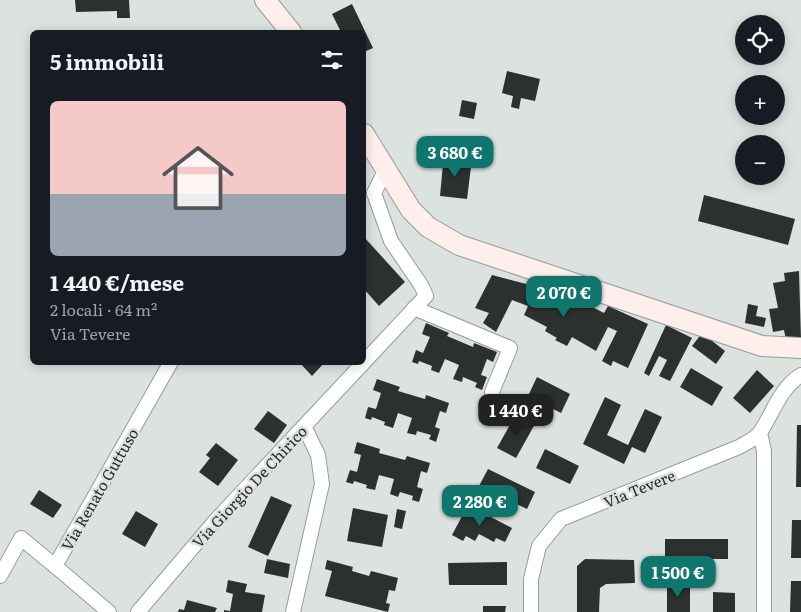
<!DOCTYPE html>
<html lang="it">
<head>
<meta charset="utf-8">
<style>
  body { margin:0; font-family:Literata,serif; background:#242831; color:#f1f3f6; height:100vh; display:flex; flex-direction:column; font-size:19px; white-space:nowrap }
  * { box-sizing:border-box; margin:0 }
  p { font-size:16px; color:#9ea1a6 }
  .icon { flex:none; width:28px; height:28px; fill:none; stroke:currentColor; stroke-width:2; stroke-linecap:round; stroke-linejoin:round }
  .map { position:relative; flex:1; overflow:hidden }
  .panel { position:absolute; left:30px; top:30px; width:336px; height:335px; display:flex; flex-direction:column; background:#171b24; border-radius:8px; box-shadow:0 2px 12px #0003 }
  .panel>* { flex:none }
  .fabs { position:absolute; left:735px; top:15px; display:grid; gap:10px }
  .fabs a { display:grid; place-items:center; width:50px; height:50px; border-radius:50%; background:#171b24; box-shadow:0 2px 12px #0003; font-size:25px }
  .price { position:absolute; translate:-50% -42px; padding:0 11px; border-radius:10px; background:#0f766e; color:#fff; font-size:16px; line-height:32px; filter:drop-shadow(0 1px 2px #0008) }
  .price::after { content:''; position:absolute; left:50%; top:30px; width:15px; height:11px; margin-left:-8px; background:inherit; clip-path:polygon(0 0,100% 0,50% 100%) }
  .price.active { background:#222; color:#fff }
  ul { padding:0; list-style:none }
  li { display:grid; align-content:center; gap:10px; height:265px; padding:0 20px }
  li span { display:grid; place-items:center; height:155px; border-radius:8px; color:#555 }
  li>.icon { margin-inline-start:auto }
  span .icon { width:90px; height:90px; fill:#fffc; stroke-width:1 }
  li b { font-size:21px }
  h2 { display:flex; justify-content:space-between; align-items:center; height:60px; padding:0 20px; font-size:21px }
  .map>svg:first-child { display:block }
  .building { fill:#2c312f }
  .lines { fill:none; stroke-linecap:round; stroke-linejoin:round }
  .minor-casing { stroke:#969c9a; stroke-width:16 }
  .secondary-casing { stroke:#969c9a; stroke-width:22 }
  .minor { stroke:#fff; stroke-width:14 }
  .secondary { stroke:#feefed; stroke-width:20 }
  .labels { text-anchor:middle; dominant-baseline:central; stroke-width:5; stroke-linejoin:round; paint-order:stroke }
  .street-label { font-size:15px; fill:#292c2b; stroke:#dbe2df }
</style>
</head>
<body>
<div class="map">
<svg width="801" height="612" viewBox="0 0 801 612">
  <rect width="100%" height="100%" fill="#dbe2df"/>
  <!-- building -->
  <g class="building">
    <polygon points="75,0 129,0 130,18 117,18 117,11 76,12"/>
    <polygon points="352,4 373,48 364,52 364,32 341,32 332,14"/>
    <polygon points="507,71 540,79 535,101 521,98 519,109 511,107 513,96 502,93"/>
    <polygon points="462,100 477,103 474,119 459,116"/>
    <polygon points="450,153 462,154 461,166 471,167 467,199 440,196 443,164 449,165"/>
    <polygon points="704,195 795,219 788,245 698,221"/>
    <polygon points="364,237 405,282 379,306 364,289"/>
    <polygon points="799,271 801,339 786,340 784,330 773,332 769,309 778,308 773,283 785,281 784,273"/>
    <polygon points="492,275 538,287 575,303 577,299 604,313 608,306 648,324 628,368 613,361 611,366 602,361 617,331 608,327 596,351 572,337 567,346 555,340 557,338 545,331 547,327 524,315 528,306 512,300 496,332 483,323 489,313 475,308"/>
    <polygon points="748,304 758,306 756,316 766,318 764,327 745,323"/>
    <polygon points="426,323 449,333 447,336 473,347 474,343 497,352 493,362 487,359 481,375 487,377 482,390 475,387 477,383 463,377 462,382 453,379 459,365 445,359 439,373 431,370 432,366 419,361 418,364 412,362 416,350 423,353 430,337 422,334"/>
    <polygon points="666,325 692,338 670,381 659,376 667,360 659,356 649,376 644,373"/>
    <polygon points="702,333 725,351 716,364 692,346"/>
    <polygon points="299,362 325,362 312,376"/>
    <polygon points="691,368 723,387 712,406 680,387"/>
    <polygon points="757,370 774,386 750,413 733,398"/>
    <polygon points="537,377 570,394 561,413 528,396"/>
    <polygon points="377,379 400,387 398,391 425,399 426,395 449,403 446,413 440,411 435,427 440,429 436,442 429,439 431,435 417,431 416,435 407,433 412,418 398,413 393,428 384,425 385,422 372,417 371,420 365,418 368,407 376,409 381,393 373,390"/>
    <polygon points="605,397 621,405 607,435 628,445 645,409 662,417 645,453 632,447 624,464 583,444"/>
    <polygon points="268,411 287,425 274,443 254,429"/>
    <polygon points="516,414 535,424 516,458 497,448"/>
    <polygon points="797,425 801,425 801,487 796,487"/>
    <polygon points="357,442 380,449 379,453 405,460 407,456 430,463 427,473 421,471 417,487 423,489 419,502 412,500 413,496 400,492 398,497 390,494 394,479 379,475 375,490 366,488 367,485 354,481 353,484 346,482 350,470 357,472 361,455 354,453"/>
    <polygon points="216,443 238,460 218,486 199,472 210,458 206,455"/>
    <polygon points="545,449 579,466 570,484 536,468"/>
    <polygon points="488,469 535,492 527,509 479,486"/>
    <polygon points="39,490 62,505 53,518 30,504"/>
    <polygon points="271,496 292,505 268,556 248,547"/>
    <polygon points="468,505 512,528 505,542 496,538 494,542 479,534 475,541 466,536 463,541 452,535"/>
    <polygon points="353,508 388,515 382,547 347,541"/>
    <polygon points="397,509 406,511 402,529 394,527"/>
    <polygon points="136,511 158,524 145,547 122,534"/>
    <polygon points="792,520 801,520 801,558 791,558"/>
    <rect x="665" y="539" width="63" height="20"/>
    <polygon points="267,559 290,564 288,578 264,573"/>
    <polygon points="585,559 634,560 635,583 606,584 600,588 599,612 577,612 577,566"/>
    <polygon points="327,560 353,567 352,571 369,576 371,571 398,578 395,591 389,590 386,603 390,604 388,612 325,596 332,571 325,569"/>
    <polygon points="507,562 507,585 449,585 448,563"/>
    <polygon points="228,580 247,584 245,592 265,595 262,612 224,612 224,610 230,611 233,594 226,592"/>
    <polygon points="791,581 801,581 801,612 790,612"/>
    <polygon points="667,583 690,584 690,612 667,612"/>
    <polygon points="713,592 735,593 735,612 713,612"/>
    <polygon points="187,600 217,608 215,612 178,612 179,609 184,610"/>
    <polygon points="483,606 506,606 505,612 483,612"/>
  </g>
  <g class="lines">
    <defs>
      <g id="minor">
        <polyline points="414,308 510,348 492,392"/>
        <polyline points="760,433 764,451 764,612"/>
        <polyline points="55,566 109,612"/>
        <polyline points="0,576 21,538 55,566 171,362"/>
        <polyline points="138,612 216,520 426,296 421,285 391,241 374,193 386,169"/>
        <polyline points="293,612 322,484 318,455 304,426"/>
        <path d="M531 612V579L539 546 561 519 739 447C746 443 757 438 761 431 774 411 780 388 801 375"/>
      </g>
      <g id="secondary">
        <polyline points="265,0 291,32"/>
        <polyline points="364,134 411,210 428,227 459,245 762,346 801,348"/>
      </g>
    </defs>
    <!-- minor casing -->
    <use href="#minor" class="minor-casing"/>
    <!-- secondary casing -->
    <use href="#secondary" class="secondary-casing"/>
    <!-- minor -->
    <use href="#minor" class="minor"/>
    <!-- secondary -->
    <use href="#secondary" class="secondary"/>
  </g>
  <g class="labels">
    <!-- street labels -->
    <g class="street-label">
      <text transform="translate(249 486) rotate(-47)">Via Giorgio De Chirico</text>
      <text transform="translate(639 488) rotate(-22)">Via Tevere</text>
      <text transform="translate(99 489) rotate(-60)">Via Renato Guttuso</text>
    </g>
  </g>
</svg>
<div class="fabs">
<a><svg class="icon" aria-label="locate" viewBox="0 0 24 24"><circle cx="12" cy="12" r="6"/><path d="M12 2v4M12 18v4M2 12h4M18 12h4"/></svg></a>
<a>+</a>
<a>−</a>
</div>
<b class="price" style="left:455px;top:178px">3 680 €</b>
<b class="price" style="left:564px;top:318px">2 070 €</b>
<b class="price active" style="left:516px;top:436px">1 440 €</b>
<b class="price" style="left:480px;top:527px">2 280 €</b>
<b class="price" style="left:678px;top:598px">1 500 €</b>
<section class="panel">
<h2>5 immobili<svg class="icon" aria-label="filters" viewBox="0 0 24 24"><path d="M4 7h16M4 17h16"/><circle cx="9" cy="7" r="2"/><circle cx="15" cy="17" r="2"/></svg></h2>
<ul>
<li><span style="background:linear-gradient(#f6c9c9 60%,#9aa5b1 0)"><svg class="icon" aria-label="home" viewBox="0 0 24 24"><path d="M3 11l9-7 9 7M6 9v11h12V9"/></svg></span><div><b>1 440 €/mese</b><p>2 locali · 64 m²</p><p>Via Tevere</p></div></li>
</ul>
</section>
</div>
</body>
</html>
